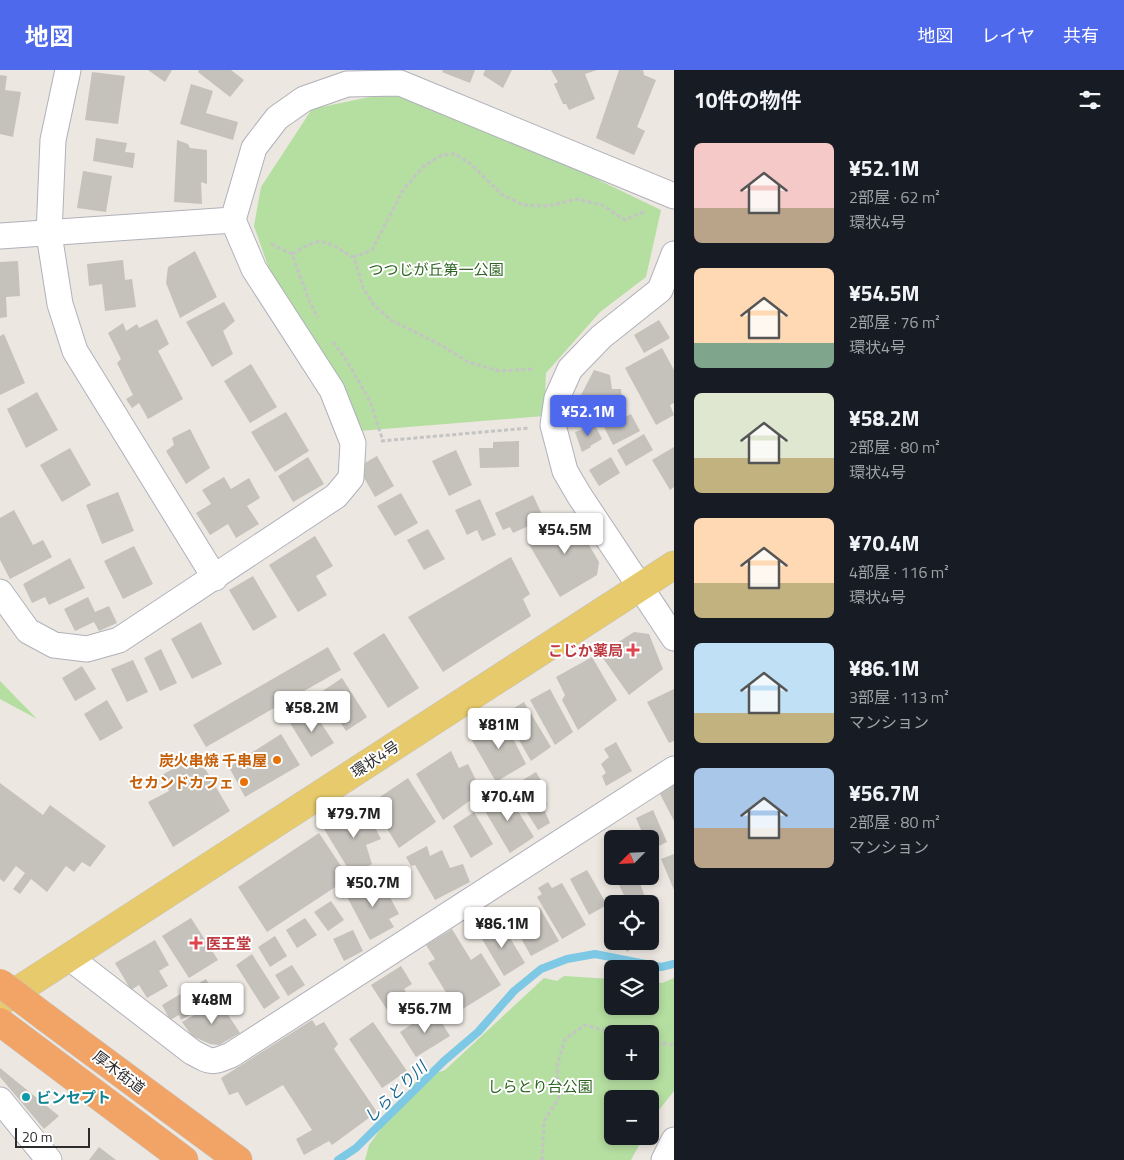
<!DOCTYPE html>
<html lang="ja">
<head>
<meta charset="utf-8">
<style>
  body { margin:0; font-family:"Titillium Web","Noto Sans JP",sans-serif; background:#242831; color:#f1f3f6; height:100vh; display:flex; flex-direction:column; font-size:19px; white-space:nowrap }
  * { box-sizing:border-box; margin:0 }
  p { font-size:16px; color:#9ea1a6 }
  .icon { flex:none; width:28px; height:28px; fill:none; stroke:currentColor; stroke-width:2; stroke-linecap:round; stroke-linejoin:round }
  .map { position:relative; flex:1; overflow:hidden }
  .drawer { display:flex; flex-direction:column; background:#171b24; width:450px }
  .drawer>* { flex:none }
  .needle { width:32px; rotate:246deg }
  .buttons { position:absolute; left:604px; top:760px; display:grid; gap:10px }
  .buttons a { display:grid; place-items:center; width:55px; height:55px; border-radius:8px; background:#171b24; box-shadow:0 2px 8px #0003; font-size:25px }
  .scale { position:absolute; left:15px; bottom:12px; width:75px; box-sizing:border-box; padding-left:5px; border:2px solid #2c2c2c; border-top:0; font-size:14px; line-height:18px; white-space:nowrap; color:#2c2c2c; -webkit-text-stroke:4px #fff; paint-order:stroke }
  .price { position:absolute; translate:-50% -42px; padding:0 11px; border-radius:5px; background:#fff; color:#222; font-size:16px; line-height:32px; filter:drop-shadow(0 1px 2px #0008) }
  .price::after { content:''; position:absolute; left:50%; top:30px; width:15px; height:11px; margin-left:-8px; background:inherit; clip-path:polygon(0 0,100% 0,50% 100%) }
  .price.current { background:#4e69eb; color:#fff }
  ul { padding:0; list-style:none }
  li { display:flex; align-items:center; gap:15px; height:125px; padding:0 20px }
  li span { display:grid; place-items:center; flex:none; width:140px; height:100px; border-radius:8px; color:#555 }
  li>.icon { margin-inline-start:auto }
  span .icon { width:60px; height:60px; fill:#fffc; stroke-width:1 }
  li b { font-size:21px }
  h2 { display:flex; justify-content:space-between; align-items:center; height:60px; padding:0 20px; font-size:21px }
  header { display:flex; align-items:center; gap:30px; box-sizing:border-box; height:70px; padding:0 25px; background:#4e69eb; color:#fff }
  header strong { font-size:24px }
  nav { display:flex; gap:28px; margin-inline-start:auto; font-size:18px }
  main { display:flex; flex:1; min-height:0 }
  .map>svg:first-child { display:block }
  .green { fill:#b5dea1; fill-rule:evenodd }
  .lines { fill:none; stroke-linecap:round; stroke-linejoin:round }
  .stream { stroke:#7cc8e5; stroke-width:8 }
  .building { fill:#c5c1bb }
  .minor-casing { stroke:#b0b1bb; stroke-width:27 }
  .major-casing { stroke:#c4c4c4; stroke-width:29 }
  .highway-casing { stroke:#c4c4c4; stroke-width:29 }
  .path { stroke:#c4c4c4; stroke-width:3; stroke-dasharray:4 2.5; stroke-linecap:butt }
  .minor { stroke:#fff; stroke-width:25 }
  .major { stroke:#e6ca6b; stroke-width:28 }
  .highway { stroke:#f1a466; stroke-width:28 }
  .highway-bridge-casing { stroke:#c4c4c4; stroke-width:29; stroke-linecap:butt }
  .highway-bridge { stroke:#f1a466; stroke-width:28 }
  .health-dot { fill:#e0444e; stroke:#fff; stroke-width:2 }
  .food-dot { fill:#e8710a; stroke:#fff; stroke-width:2 }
  .culture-dot { fill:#0f9aa8; stroke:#fff; stroke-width:2 }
  .labels { text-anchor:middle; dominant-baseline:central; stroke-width:4; stroke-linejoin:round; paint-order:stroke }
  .park-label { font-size:15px; fill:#2e6421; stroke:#fff }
  .health-label { font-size:15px; font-weight:bold; fill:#be3a42; stroke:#fff; text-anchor:end }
  .street-label { font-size:15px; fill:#2c2c2c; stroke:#fff }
  .food-label { font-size:15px; font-weight:bold; fill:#c56008; stroke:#fff; text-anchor:end }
  .culture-label { font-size:15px; font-weight:bold; fill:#0d838f; stroke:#fff; text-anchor:start }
  .water-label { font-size:16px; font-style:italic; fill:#196893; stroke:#fff }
</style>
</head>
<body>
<header>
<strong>地図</strong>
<nav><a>地図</a><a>レイヤ</a><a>共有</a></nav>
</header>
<main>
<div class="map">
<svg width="674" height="1090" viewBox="0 0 674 1090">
  <rect width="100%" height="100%" fill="#ece7e0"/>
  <!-- green -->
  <g class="green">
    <polygon points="389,23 470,48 661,140 646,207 600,242 546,303 544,346 359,361 286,247 254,156 261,117 312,39"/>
    <polygon points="0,611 37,649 0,629"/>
    <path d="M564 906 612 909V936H650V912L662 913 674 908V1021L655 1045 650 1055V1029H612V1066H644L631 1090H365L369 1075 411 1017 419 1009 445 1000 544 908 557 911ZM612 964H650V1001H612Z"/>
  </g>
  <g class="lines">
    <!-- stream -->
    <polyline class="stream" points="338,1090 356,1078 444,991 478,962 514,921 541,899 567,889 595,884 661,897 674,894"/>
  </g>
  <!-- building -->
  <g class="building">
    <polygon points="148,0 172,0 165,12"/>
    <polygon points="199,0 231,0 244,10 230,27 198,2"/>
    <polygon points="443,0 475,0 470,13 442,2"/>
    <polygon points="485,0 512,0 503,18 483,5"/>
    <polygon points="551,0 597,0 585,4 595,29 569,40 566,34 563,34 554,14 558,12"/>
    <polygon points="619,0 643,0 644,5 656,10 637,57 645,61 634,85 596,68"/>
    <polygon points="92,2 125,6 118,54 85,50"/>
    <polygon points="0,5 7,6 5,20 21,22 13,67 0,64"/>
    <polygon points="191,14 213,21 206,43 238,52 233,70 180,54"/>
    <polygon points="96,68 127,73 125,82 135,83 133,98 93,91"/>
    <polygon points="177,70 188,74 190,78 207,80 207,114 201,112 202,134 174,132"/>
    <polygon points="83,101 112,106 106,142 77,138"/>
    <polygon points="195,181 217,227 180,248 166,213 168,197"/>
    <polygon points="123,190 125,210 132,209 136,237 105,241 102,214 89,216 87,194"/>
    <polygon points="18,191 20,226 6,227 7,247 0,248 0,192"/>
    <polygon points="224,232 235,251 223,261 233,284 212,297 186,252"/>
    <polygon points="157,249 169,274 158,281 183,329 148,349 139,333 132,338 126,329 133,325 117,293 121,289 108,263 123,253 126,261 137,254 139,258"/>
    <polygon points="659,250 670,268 644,283 634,265"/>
    <polygon points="4,264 25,313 0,325 0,266"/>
    <polygon points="662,278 674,300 674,333 670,335 674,345 656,355 625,298"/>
    <polygon points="251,294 277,337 250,353 224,311"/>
    <polygon points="594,300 610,305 612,319 621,319 623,342 612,349 585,353 579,329"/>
    <polygon points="37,322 58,360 26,378 7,339"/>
    <polygon points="286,342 309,381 275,402 251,362"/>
    <polygon points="631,344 640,361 613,375 604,357"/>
    <polygon points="595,355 602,369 590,376 591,377 582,382 575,362"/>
    <polygon points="190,359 210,398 186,414 166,381 174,375 172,368"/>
    <polygon points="644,364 653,380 626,396 617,380"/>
    <polygon points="519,371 519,397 480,398 479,378 493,378 493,372"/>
    <polygon points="674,377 674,417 670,420 652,390"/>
    <polygon points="70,378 91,415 62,432 40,395"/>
    <polygon points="456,380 472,415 449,426 432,391"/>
    <polygon points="377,386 394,416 375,427 358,397"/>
    <polygon points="308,387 324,414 293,432 278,406"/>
    <polygon points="611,387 620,403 599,416 589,400"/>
    <polygon points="224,407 231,419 249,408 260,428 247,436 259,454 236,468 228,454 210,465 196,443 211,434 202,420"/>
    <polygon points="118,422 134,461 102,474 86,435"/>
    <polygon points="401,423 418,453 395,466 377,436"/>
    <polygon points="533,425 544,449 513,463 510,457 503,460 495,443"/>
    <polygon points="480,429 496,465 482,471 477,460 467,465 455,440"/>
    <polygon points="14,440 33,475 43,470 52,487 10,509 0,490 0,448"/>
    <polygon points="570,443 599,492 597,505 560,527 527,471"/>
    <polygon points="428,459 445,489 424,500 407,470"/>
    <polygon points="315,466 333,496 316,506 327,525 298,542 269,495"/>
    <polygon points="134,476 153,514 123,529 104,491"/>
    <polygon points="511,487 530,524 523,529 531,546 443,602 408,547"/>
    <polygon points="70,488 85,518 49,535 45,527 32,533 23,514"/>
    <polygon points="253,506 277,547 253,561 229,520"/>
    <polygon points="88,527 95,542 109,536 117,553 99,561 94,552 75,561 64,539"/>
    <polygon points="201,552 222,594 192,609 171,569"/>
    <polygon points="634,562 649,564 663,599 629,625 600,584"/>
    <polygon points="384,563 419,618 388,638 353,583"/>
    <polygon points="328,577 341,600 206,677 193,655"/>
    <polygon points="161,579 177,613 160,621 144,588"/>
    <polygon points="592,587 617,630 578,660 562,630 565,625 556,607"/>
    <polygon points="133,590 148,622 127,632 111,599"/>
    <polygon points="82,596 96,619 75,631 62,608"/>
    <polygon points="342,608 367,647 346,661 321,622"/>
    <polygon points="550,619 573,662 555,675 530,630"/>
    <polygon points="674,619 674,671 669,673 647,632"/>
    <polygon points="107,630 123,658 100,671 84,644"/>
    <polygon points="524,632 551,677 531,691 504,644"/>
    <polygon points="312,639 334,673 311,687 290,653"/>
    <polygon points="503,649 526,694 496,712 470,667"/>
    <polygon points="281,664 300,695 245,727 229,697"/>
    <polygon points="616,672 632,701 606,716 602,706 606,703 601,694 609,687 604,679"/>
    <polygon points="451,681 459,698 468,694 482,722 443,750 416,704"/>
    <polygon points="197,685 230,741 173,777 148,732 169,721 162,705"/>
    <polygon points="536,702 545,717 541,721 547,735 543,737 550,753 538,760 511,717"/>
    <polygon points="408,708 436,752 399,778 371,733"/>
    <polygon points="0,713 43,745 50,735 106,776 90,797 82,792 74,802 66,796 47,822 31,809 20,824 13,819 25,803 16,796 4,812 0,809"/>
    <polygon points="674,714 674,751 659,722"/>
    <polygon points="506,722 534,767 510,783 482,736"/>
    <polygon points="365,737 381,769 366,775 372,794 352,805 324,759"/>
    <polygon points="653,740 667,772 650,780 650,769 645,769 636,748"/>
    <polygon points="474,742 493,774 471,788 453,756"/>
    <polygon points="319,763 349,808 267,862 238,817"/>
    <polygon points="427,776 430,786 442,780 450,798 463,794 470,812 435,830 415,795 411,796 406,787"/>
    <polygon points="674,784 674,820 661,789"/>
    <polygon points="587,800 607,835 589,845 570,809"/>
    <polygon points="615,806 637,806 646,829 634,834 628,834"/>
    <polygon points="379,807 399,844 389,849 394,857 370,870 346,825"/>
    <polygon points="548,812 552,818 562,813 586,855 562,869 537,827 542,824 538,818"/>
    <polygon points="331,831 344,850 328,861 314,842"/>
    <polygon points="540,838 559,871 531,886 506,842 511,839 518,851"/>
    <polygon points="191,848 218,890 189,908 162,866"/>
    <polygon points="305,848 317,865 297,878 286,860"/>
    <polygon points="500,851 525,893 504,906 479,864"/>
    <polygon points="452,859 471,890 481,883 501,915 458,942 428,893 435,889 426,875"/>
    <polygon points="353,860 363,881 344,891 333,869"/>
    <polygon points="275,866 287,886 270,897 258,877"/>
    <polygon points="155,870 169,895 159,901 168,916 147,928 139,915 131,920 115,893"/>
    <polygon points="621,871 642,871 643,872 627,882"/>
    <polygon points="252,884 280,928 264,939 236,895"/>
    <polygon points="292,895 305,915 288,926 275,905"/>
    <polygon points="401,896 412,914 404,919 416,938 395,952 371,915"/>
    <polygon points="206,909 217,929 181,950 179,945 170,950 162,935"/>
    <polygon points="219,931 240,963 219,975 210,974 192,966 182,952"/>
    <polygon points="434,940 450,966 416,987 400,962"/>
    <polygon points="312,950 316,956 324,952 338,974 334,979 377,1042 332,1075 329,1071 304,1085 296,1069 312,1060 283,1015 246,1036 238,1022 229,1025 221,1008"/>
    <polygon points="373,952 407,1001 382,1018 349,969"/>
    <polygon points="0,998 59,1046 44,1059 0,1007"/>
    <polygon points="99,1077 116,1090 89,1090"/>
  </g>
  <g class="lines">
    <defs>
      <g id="minor">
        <polyline points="68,0 53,70 49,164 60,234 75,281 215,508"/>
        <polyline points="0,166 233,150"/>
        <polyline points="674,184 660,220 601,267 570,299 557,328 553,355 565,401 579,425 674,568"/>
        <polyline points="0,522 28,561 54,575 87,579 119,570 336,426 351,408 353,373 332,320 254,199 233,150 254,78 277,48 304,29 347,14 400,13 674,126"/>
        <path d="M70 888 192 982C212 993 211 993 231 985L674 699"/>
        <polyline points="0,1030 49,1090"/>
        <polyline points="664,1090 674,1070"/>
      </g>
      <polyline id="major" points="0,932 674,495"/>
      <g id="highway">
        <polyline points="45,947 238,1090"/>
        <polyline points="0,952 184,1090"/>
      </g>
    </defs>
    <!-- minor casing -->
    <use href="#minor" class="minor-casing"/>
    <!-- major casing -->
    <use href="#major" class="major-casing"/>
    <!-- highway casing -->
    <use href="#highway" class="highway-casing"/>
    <!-- path -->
    <g class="path">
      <polyline points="271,174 292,184 310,233 318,248"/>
      <path d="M292 184C323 165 323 170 353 187"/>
      <polyline points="333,272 345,288 370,331 383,371"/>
      <polyline points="532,299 499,301 468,292 441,275 391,250 374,235 363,218 354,187 372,180 403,120 424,96 442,85 455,84 472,95 501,124 523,135 549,136 577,129 602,135 625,150 645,141"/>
      <polyline points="381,371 529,358"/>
      <polyline points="650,972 674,975"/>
      <polyline points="542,1090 544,1051 559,1028 557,996 565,969 585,955 617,964"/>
    </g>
    <!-- minor -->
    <use href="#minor" class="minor"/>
    <!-- major -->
    <use href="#major" class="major"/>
    <!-- highway -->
    <use href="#highway" class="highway"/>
    <defs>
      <polyline id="highway-bridge" points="0,913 45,947"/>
    </defs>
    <!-- highway-bridge casing -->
    <use href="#highway-bridge" class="highway-bridge-casing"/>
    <!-- highway-bridge -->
    <use href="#highway-bridge" class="highway-bridge"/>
  </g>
  <!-- markers -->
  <g class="health-dot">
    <path d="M630.5 572.5h5v5h5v5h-5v5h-5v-5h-5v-5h5z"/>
    <path d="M193.5 865.5h5v5h5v5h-5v5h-5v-5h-5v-5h5z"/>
  </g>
  <g class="food-dot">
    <circle cx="277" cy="690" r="5"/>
    <circle cx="244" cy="712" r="5"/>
  </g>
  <circle class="culture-dot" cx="26" cy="1027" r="5"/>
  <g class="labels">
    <!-- park labels -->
    <g class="park-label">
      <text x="436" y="199">つつじが丘第一公園</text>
      <text x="540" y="1016">しらとり台公園</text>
    </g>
    <!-- health labels -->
    <g class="health-label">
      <text x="623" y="580">こじか薬局</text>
      <text x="206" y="873" text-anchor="start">医王堂</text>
    </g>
    <!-- street labels -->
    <g class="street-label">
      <text transform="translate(375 689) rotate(-33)">環状4号</text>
      <text transform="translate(119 1002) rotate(37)">厚木街道</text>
    </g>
    <!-- food labels -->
    <g class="food-label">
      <text x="267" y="690">炭火串焼 千串屋</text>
      <text x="234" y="712">セカンドカフェ</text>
    </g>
    <!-- culture labels -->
    <g class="culture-label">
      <text x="36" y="1027">ビンセプト</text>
    </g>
    <!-- water labels -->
    <g class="water-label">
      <text transform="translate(395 1022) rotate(-44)">しらとり川</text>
    </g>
  </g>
</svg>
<div class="buttons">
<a><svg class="needle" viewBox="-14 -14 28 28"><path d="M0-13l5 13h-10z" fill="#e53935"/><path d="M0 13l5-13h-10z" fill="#9ea1a6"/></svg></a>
<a><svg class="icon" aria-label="locate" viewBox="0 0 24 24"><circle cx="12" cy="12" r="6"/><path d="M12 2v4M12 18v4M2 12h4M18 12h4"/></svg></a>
<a><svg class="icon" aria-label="layers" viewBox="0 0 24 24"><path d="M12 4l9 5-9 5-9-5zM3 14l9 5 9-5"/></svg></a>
<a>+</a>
<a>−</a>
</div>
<div class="scale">20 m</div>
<b class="price current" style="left:588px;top:367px">¥52.1M</b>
<b class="price" style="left:565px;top:485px">¥54.5M</b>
<b class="price" style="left:312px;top:663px">¥58.2M</b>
<b class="price" style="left:499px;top:680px">¥81M</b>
<b class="price" style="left:508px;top:752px">¥70.4M</b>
<b class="price" style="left:354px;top:769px">¥79.7M</b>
<b class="price" style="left:373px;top:838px">¥50.7M</b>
<b class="price" style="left:502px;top:879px">¥86.1M</b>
<b class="price" style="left:212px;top:955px">¥48M</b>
<b class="price" style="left:425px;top:964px">¥56.7M</b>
</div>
<section class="drawer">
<h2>10件の物件<svg class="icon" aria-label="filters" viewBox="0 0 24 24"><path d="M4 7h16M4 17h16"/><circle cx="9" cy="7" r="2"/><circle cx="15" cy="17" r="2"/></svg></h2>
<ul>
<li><span style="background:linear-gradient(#f6c9c9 65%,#b9a48a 0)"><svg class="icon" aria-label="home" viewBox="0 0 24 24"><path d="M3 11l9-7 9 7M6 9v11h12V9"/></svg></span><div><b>¥52.1M</b><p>2部屋 · 62 m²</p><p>環状4号</p></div></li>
<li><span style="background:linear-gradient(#ffd9b3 75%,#7fa58c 0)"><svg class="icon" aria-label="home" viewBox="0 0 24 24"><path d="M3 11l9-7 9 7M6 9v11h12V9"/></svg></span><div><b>¥54.5M</b><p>2部屋 · 76 m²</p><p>環状4号</p></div></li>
<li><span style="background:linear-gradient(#dfe7d0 65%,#c2b280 0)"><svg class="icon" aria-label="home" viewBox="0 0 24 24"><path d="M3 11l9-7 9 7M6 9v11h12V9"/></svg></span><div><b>¥58.2M</b><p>2部屋 · 80 m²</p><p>環状4号</p></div></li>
<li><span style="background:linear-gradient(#ffd9b3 65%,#c2b280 0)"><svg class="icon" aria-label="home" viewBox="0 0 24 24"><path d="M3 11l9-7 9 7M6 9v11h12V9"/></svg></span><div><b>¥70.4M</b><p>4部屋 · 116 m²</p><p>環状4号</p></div></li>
<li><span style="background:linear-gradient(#bfe0f5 70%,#c2b280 0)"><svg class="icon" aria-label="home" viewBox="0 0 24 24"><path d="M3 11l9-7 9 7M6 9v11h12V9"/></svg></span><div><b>¥86.1M</b><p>3部屋 · 113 m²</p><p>マンション</p></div></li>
<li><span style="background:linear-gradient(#a9c7e8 60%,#b9a48a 0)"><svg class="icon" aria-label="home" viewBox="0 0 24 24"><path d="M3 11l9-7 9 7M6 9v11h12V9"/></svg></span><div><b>¥56.7M</b><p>2部屋 · 80 m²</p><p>マンション</p></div></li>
</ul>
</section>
</main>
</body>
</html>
